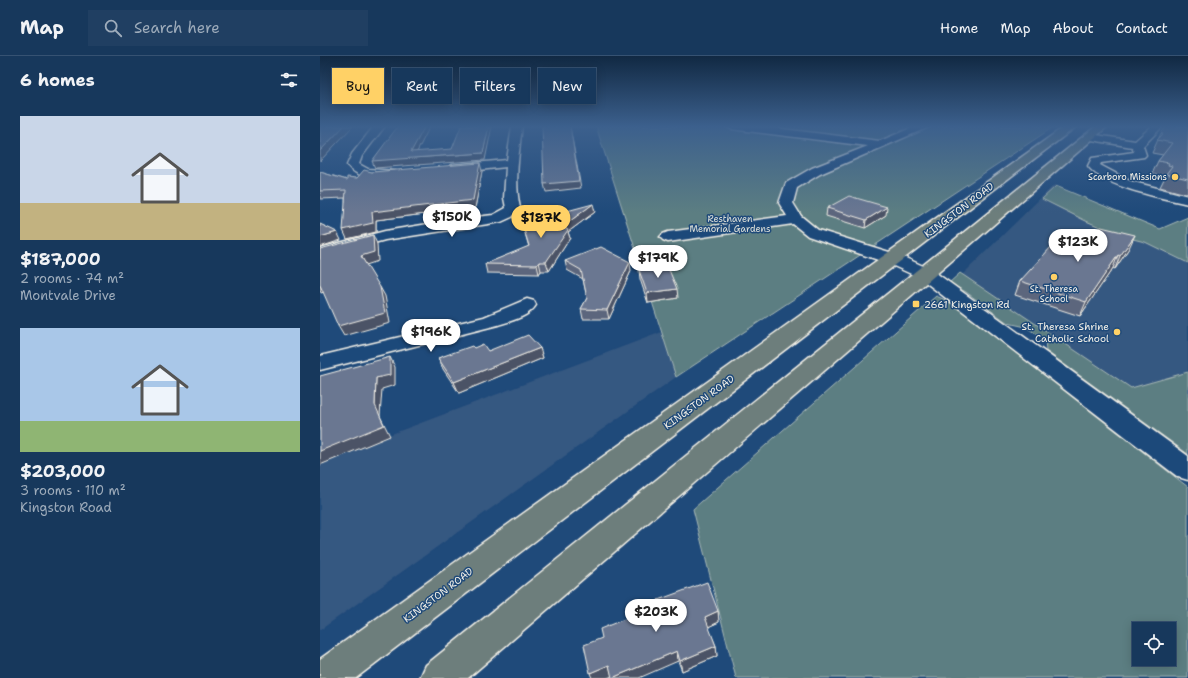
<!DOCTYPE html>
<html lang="en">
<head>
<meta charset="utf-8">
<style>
  body { margin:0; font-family:"Shantell Sans",sans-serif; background:#203f62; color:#f1f3f6; height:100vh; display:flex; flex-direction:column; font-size:15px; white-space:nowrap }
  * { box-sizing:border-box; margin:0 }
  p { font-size:13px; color:#9eacbb }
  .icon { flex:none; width:22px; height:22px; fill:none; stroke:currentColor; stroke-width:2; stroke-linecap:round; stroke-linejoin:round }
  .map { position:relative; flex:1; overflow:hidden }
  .sheet { display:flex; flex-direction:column; background:#17385c; width:320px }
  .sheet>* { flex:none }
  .guide { position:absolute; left:12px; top:12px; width:380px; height:36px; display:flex; gap:8px }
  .buttons { position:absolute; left:812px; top:566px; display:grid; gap:8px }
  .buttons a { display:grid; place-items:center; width:44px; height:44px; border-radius:0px; background:#17385c; box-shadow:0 2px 10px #0003,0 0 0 1px #365272; font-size:20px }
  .price { position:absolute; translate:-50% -34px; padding:0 9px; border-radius:14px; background:#fff; color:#222; font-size:13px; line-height:26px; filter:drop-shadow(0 1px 2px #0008) }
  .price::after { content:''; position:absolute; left:50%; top:24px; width:12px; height:9px; margin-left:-6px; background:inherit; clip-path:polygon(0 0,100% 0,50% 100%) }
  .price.current { background:#ffd166; color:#111 }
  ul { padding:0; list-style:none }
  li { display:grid; align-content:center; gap:8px; height:212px; padding:0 20px }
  li span { display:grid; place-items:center; height:124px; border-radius:0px; color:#555 }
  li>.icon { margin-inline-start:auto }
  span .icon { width:72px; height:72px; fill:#fffc; stroke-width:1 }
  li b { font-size:17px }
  h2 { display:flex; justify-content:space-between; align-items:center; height:48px; padding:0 20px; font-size:17px }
  .pill { padding:0 14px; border-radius:0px; background:#17385c; box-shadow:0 2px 10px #0003,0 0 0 1px #365272; font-size:14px; line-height:36px }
  .pill.current { background:#ffd166; color:#111 }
  header { display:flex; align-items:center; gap:24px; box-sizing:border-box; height:56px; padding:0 20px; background:#17385c; border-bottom:1px solid #365272 }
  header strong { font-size:19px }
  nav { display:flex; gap:22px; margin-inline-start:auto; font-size:14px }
  .search { width:280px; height:36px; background:#203f62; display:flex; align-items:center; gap:10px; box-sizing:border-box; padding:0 14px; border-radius:0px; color:#9eacbb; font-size:15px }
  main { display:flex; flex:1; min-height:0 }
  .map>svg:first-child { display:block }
  .built { fill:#365881 }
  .green { fill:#5c7e82; stroke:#a8b8b5; fill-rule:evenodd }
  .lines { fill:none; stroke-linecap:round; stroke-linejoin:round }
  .minor-casing { stroke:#f4f1e8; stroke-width:3 }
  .major-casing { stroke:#f4f1e8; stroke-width:3 }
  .minor { fill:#1f4a7a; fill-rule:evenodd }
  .major { fill:#6d7e7c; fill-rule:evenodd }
  .wall { fill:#5c667d; stroke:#f4f1e8 }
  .shaded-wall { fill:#4b5366; stroke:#f4f1e8 }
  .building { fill:#6b7791; stroke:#f4f1e8 }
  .poi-dot { fill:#ffd166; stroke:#1f4a7a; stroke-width:1.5 }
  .labels { text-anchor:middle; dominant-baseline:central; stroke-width:3; stroke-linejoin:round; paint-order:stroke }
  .far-poi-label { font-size:9px; fill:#f4f1e8; stroke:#1f4a7a; text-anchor:end }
  .far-park-label { font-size:9px; fill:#dde0d9; stroke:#1f4a7a }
  .street-label { font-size:10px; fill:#f4f1e8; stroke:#1f4a7a }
  .poi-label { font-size:10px; fill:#f4f1e8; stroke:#1f4a7a; text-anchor:start }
</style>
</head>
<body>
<header>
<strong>Map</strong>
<div class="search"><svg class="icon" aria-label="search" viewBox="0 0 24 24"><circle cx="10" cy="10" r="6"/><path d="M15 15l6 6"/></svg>Search here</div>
<nav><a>Home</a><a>Map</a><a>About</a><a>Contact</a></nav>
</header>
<main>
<section class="sheet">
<h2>6 homes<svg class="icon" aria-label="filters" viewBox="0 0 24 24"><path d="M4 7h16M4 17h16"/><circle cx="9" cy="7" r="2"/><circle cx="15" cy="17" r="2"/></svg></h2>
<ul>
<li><span style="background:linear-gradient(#c9d6e8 70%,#c2b280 0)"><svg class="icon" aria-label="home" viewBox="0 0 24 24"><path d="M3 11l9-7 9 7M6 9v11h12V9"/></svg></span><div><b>$187,000</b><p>2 rooms · 74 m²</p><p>Montvale Drive</p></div></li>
<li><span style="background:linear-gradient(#a9c7e8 75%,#8fb573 0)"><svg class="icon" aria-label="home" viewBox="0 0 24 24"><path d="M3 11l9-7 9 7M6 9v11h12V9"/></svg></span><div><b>$203,000</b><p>3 rooms · 110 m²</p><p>Kingston Road</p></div></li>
</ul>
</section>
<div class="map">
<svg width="868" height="622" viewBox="0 0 868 622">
  <rect width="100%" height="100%" fill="#1f4a7a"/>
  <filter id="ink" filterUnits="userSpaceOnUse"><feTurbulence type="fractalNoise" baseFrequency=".025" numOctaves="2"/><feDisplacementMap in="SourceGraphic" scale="8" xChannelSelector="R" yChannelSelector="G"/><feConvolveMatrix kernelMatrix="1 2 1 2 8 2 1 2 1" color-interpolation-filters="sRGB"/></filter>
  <g filter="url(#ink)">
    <!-- built -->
    <g class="built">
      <polygon points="734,129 868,184 868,371 642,219"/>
      <polygon points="342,276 356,321 0,574 0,405"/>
    </g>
    <!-- green -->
    <g class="green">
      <polygon points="276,70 735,70 356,321"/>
      <polygon points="736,130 840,173 868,161 868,207 825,186 801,180 766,165 722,143"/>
      <polygon points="640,217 811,332 868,316 868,398 726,295 725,284 706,271 688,267 646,236 629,227"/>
      <path d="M616 240 628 245 658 268 868 431V622H416L373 453ZM819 573H849V603H819Z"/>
    </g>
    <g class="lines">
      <defs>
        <g id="minor">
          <path d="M54 70H65L42 100 39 108 48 113 76 115 78 118 76 121C61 125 37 123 27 109L32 98Z"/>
          <path d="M192 70H202C199 97 194 126 200 152L192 161 181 166 65 184 0 202V192L65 175 139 163 173 159 186 152 184 142 186 111 132 117 126 113 132 109 187 104Z"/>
          <polygon points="406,70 438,70 560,85 596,70 611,70 500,118 477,132 473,147 481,160 498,174 579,199 612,214 868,400 868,424 858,421 600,222 567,207 488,180 473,168 348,186 343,184 340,181 343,178 348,176 467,160 459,147 466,127 492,112 548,90 411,73"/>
          <path d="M832 70H843L823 90 826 99 824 101 781 107 780 109 810 125 868 140V148C843 142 783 131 768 110L772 102 814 96 812 91 766 83 765 81 766 79 770 78 815 85Z"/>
          <path d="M207 243 214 245 216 249C209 261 191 265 178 269L0 314V300L164 261Z"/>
        </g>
        <g id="major">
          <polygon points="745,70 757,70 36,622 0,622 0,603"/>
          <polygon points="776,70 788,70 148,622 100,622 106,609"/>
        </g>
      </defs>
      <!-- minor casing -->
      <use href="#minor" class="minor-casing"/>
      <!-- major casing -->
      <use href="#major" class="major-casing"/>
      <!-- minor -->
      <use href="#minor" class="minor"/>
      <!-- major -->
      <use href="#major" class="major"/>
    </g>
    <!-- wall -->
    <g class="wall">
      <polygon points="868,70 868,136 866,138 840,131 844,123 842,122 843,121 832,118 838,105 843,99 832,97 841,77"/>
      <polygon points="162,115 155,152 56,164 56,176 27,183 25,142 0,143 0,116 27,124 37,122 52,116"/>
      <polygon points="507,152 566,159 545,172 506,160"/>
      <polygon points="275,156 248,176 250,182 229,215 221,215 219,218 167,217 165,208 209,191 202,167"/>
      <polygon points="762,183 809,192 795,213 793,212 760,260 695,239 700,225"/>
      <polygon points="245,205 311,215 289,263 263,263 261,253 267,242 263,223 247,214"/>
      <polygon points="319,214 358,242 328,247 320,223"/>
      <polygon points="154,292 168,295 220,292 223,302 139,337 123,313 118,302"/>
      <polygon points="338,544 398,555 399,566 388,571 396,590 397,600 362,615 358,605 291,620 282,582 339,549"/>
    </g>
    <!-- shaded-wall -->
    <g class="shaded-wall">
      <polygon points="24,70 33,70 0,105 0,95"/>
      <polygon points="105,70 110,70 94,102 163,97 169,70 172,70 165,104 55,112 52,105"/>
      <polygon points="250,70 261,132 226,136 224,128"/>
      <polygon points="160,107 162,115 155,152 56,164 56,176 27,183 23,174 52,156"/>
      <polygon points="273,148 275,156 248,176 250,182 229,215 226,206 242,171"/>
      <polygon points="567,151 566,159 545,172 546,164"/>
      <polygon points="17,176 21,184 0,191 0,181"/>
      <polygon points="53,179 57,188 58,205 46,209 41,200"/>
      <polygon points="815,179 809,192 795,213 800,200"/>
      <polygon points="798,199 793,212 760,260 766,246"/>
      <polygon points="219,206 221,215 219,218 217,209"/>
      <polygon points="310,206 311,215 289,263 287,254"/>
      <polygon points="0,229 4,236 1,237 0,234"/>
      <polygon points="60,231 65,240 70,267 24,280 18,270"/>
      <polygon points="357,233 358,242 328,247 327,237"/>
      <polygon points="220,292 223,302 139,337 134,326"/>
      <polygon points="70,301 75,311 75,329 62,333 60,360 70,380 0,409 0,395 55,349 56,322"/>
      <polygon points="398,555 399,566 386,572 385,561"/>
      <polygon points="396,590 397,600 362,615 360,605"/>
      <polygon points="357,595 358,605 319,622 292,622"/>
      <polygon points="289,609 292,620 287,622 272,622 270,617"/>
    </g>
    <!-- building -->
    <g class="building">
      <polygon points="0,70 24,70 0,95"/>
      <polygon points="78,70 105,70 91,96 132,93 141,70 169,70 163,97 52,105"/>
      <polygon points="222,70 250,70 259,125 224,128"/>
      <polygon points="847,70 868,70 868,123 846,118 852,110 848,109 849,107 838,105 852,87 837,84 843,78 841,77"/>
      <polygon points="160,107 153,144 52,156 53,167 23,174 26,134 0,135 0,116 27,124 27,121 37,122 44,114 52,116"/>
      <polygon points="529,140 567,151 546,164 507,152"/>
      <polygon points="273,148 242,171 248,174 226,206 219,206 217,209 165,208 209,190 202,167"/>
      <polygon points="0,168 17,176 0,181"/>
      <polygon points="781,171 815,179 800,200 798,199 766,246 700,225 743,178 762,183 764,181 771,183"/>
      <polygon points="53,179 54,196 41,200 60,231 65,257 18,270 0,229 0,193"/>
      <polygon points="281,191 310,206 287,254 261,253 267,242 261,214 245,205"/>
      <polygon points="347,209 357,233 327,237 319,214"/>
      <polygon points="208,279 220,292 134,326 118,302 152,290 154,292 163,288 168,295"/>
      <polygon points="70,301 70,319 56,322 55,349 64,369 0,395 0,320"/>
      <polygon points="387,526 398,555 385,561 396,590 360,605 357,595 292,622 289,609 270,617 264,589 282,582 280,573 339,549 338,544"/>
    </g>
  </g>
  <!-- sky -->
  <linearGradient id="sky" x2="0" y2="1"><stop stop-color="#112943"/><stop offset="0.45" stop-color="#3c608d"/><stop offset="1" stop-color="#3c608d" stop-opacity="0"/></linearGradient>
  <rect width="868" height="157" fill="url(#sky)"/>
  <!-- markers -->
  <g class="poi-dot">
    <circle cx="855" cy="121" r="4"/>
    <circle cx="734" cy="221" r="4"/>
    <rect x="592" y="244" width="8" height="8" rx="2"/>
    <circle cx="797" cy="276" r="4"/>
  </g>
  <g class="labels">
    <!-- far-poi labels -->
    <g class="far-poi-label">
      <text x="847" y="121">Scarboro Missions</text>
      <text x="734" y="233" text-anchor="middle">St. Theresa<tspan x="734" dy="10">School</tspan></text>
    </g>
    <!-- far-park labels -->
    <g class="far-park-label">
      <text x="410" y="163">Resthaven<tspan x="410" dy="10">Memorial Gardens</tspan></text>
    </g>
    <!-- street labels -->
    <g class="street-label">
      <text transform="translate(639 154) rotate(-37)">KINGSTON ROAD</text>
      <text transform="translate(379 346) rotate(-36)">KINGSTON ROAD</text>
      <text transform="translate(118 539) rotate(-37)">KINGSTON ROAD</text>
    </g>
    <!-- poi labels -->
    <g class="poi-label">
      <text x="604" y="248">2661 Kingston Rd</text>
      <text x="789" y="270" text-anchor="end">St. Theresa Shrine<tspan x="789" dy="12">Catholic School</tspan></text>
    </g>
  </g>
</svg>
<div class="buttons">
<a><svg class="icon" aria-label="locate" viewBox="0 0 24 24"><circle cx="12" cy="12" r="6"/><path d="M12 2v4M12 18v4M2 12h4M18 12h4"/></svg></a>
</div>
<b class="price" style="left:132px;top:182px">$150K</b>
<b class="price current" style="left:221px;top:183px">$187K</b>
<b class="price" style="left:758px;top:207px">$123K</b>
<b class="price" style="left:338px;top:223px">$179K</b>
<b class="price" style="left:111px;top:297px">$196K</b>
<b class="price" style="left:336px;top:577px">$203K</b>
<div class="guide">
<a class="pill current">Buy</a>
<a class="pill">Rent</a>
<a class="pill">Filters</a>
<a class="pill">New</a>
</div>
</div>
</main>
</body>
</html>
